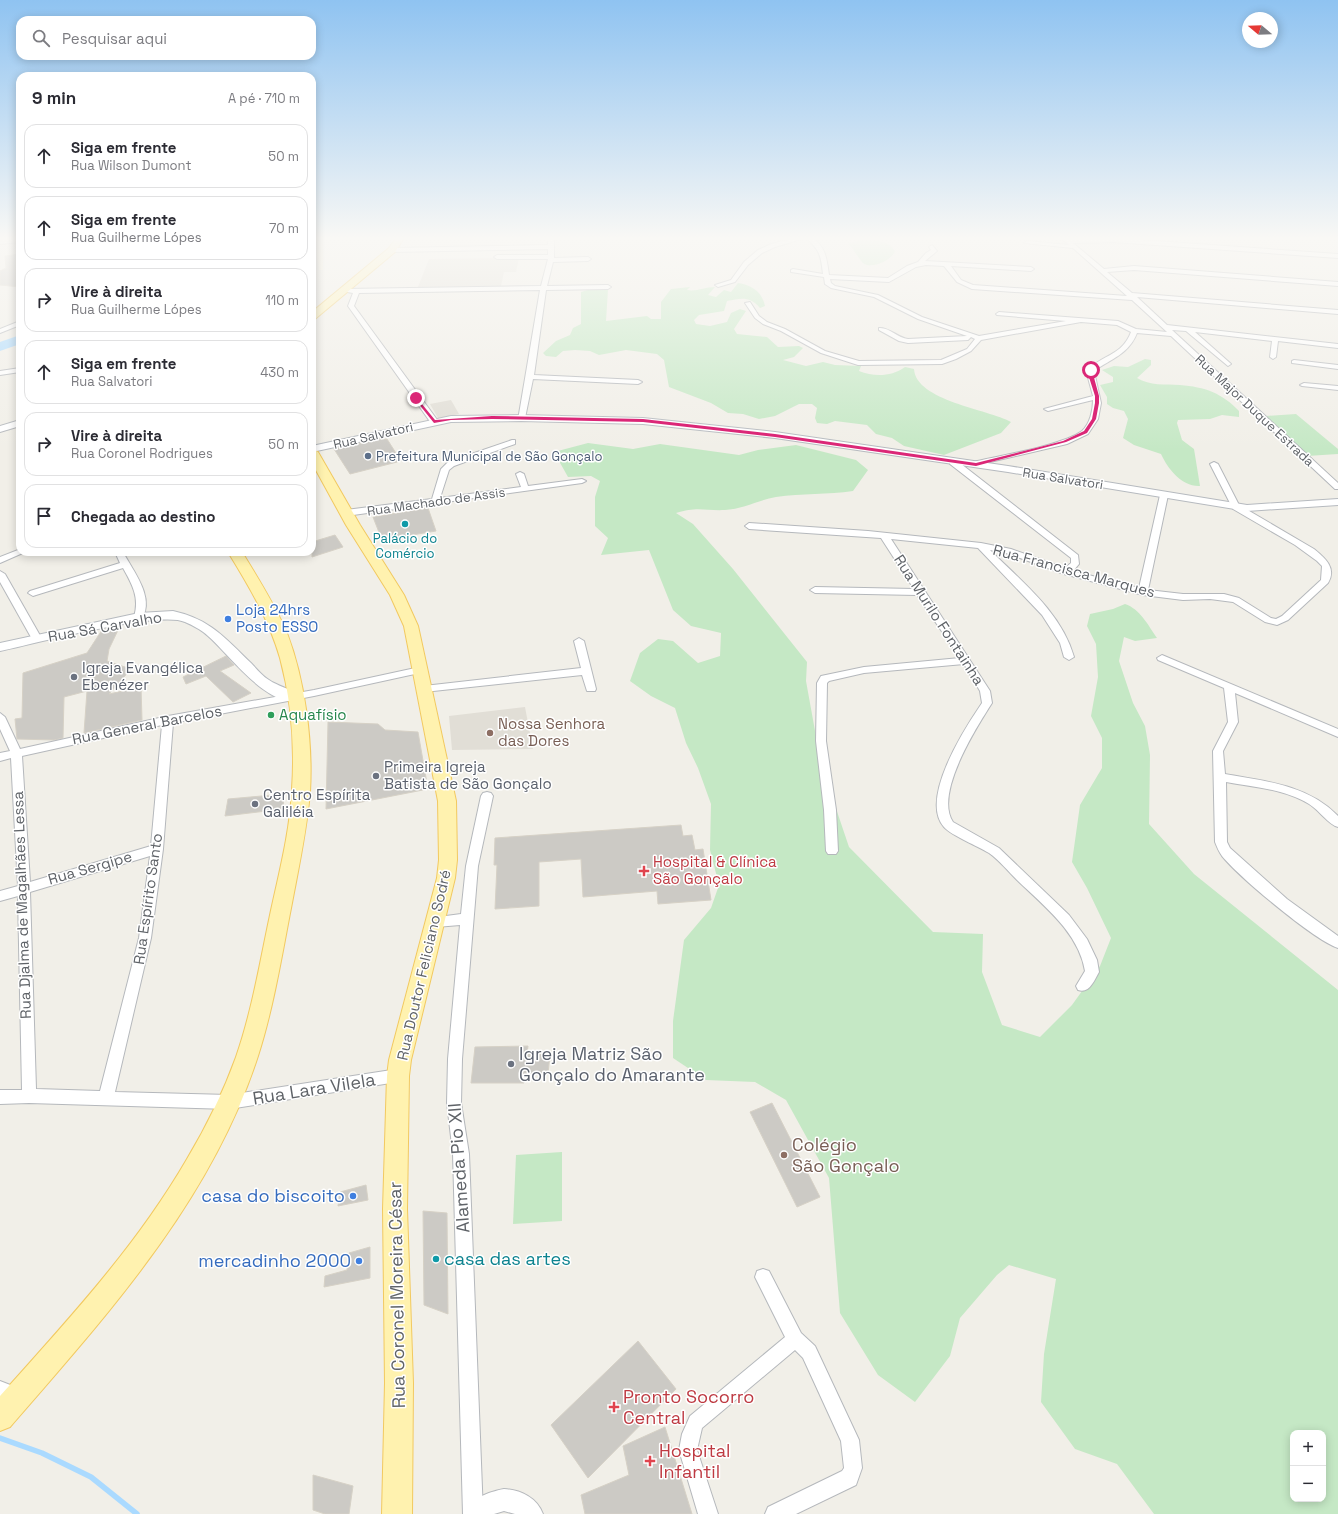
<!DOCTYPE html>
<html lang="pt">
<meta charset="utf-8">
<style>
:root{--surface:#fff;--page:#f7f7f7;--text:#2b2b33;--muted:#7c7c81;--line:#e1e1e2}
body{margin:0;font-family:"Space Grotesk",sans-serif;background:var(--page);color:var(--text)}
.controls{position:absolute;right:12px;bottom:12px;display:grid;overflow:hidden;border-radius:8px;box-shadow:0 2px 10px #0003}
.controls button{width:36px;height:36px;display:grid;place-items:center;padding:0;border:0;border-bottom:1px solid var(--line);background:var(--surface);color:var(--text);font:20px sans-serif}
.compass{position:absolute;left:1242px;top:12px;width:36px;height:36px;border-radius:50%;background:var(--surface);box-shadow:0 2px 10px #0003;rotate:289deg}
.stop{position:absolute;width:12px;height:12px;margin:-9px;border:3px solid #db2777;border-radius:50%;background:#fff}
.stop.end{background:#db2777;border-color:#fff;box-shadow:0 1px 4px #0008}
.list{margin:0;padding:0;list-style:none}
h2{display:flex;justify-content:space-between;align-items:center;height:52px;margin:0;padding:0 16px;font-size:17px}
h2 small{font-size:13px;font-weight:400;color:var(--muted)}
.list li{display:grid;grid-template-columns:26px 1fr auto;gap:12px;align-items:center;box-sizing:border-box;height:64px;margin:0 8px 8px;padding:0 8px;border:1px solid var(--line);border-radius:12px}
.list b{display:block;font-size:15px;white-space:nowrap}
.list p{margin:0;font-size:13px;white-space:nowrap;color:var(--muted)}
.list em{font-size:13px;font-style:normal;color:var(--muted)}
.icon{flex:none;width:22px;height:22px;fill:none;stroke:currentColor;stroke-width:2;stroke-linecap:round;stroke-linejoin:round}
.map{position:relative;flex:none;width:1338px;height:1514px;overflow:hidden}
.search{position:absolute;background:var(--surface);box-shadow:0 2px 10px #0003;left:16px;top:16px;width:300px;height:44px;display:flex;align-items:center;gap:10px;box-sizing:border-box;padding:0 14px;border-radius:12px;color:var(--muted);font-size:15px}
.panel{position:absolute;background:var(--surface);box-shadow:0 2px 10px #0003;left:16px;top:72px;width:300px;height:484px;border-radius:12px}
.map>svg:first-child{display:block}
.commercial{fill:#fef7e0}
.education{fill:#e1ded6}
.green{fill:#c5e8c5;fill-rule:evenodd}
.lines{fill:none;stroke-linecap:round;stroke-linejoin:round}
.stream{stroke:#aadaff;stroke-width:5.5}
.river{fill:#aadaff;fill-rule:evenodd}
.building{fill:#cccac5;stroke:#d6d1c6}
.minor-casing{stroke:#b5b8bc;stroke-width:2}
.tertiary-casing{stroke:#b5b8bc;stroke-width:2}
.secondary-casing{stroke:#b6babf;stroke-width:2}
.primary-casing{stroke:#f2c960;stroke-width:2}
.minor{fill:#fff;fill-rule:evenodd}
.tertiary{fill:#fff;fill-rule:evenodd}
.secondary{fill:#fff;fill-rule:evenodd}
.primary{fill:#fff2af;fill-rule:evenodd}
.route{fill:#db2777}
.service-dot{fill:#5c6f8a;stroke:#fff;stroke-width:1.5}
.culture-dot{fill:#0f9aa8;stroke:#fff;stroke-width:1.5}
.shop-dot{fill:#3f7fe0;stroke:#fff;stroke-width:1.5}
.worship-dot{fill:#6b7280;stroke:#fff;stroke-width:1.5}
.leisure-dot{fill:#2e9e5b;stroke:#fff;stroke-width:1.5}
.education-dot{fill:#8d6e63;stroke:#fff;stroke-width:1.5}
.health-dot{fill:#e0444e;stroke:#fff;stroke-width:1.5}
.labels{text-anchor:middle;stroke-width:3;stroke-linejoin:round;paint-order:stroke}
.far-street-label{font-size:13px;fill:#5f6368;stroke:#fff}
.far-service-label{font-size:13px;fill:#4e5e75;stroke:#fff;text-anchor:start}
.far-culture-label{font-size:13px;fill:#0d838f;stroke:#fff}
.street-label{font-size:15px;fill:#5f6368;stroke:#fff}
.shop-label{font-size:15px;fill:#366cbe;stroke:#fff;text-anchor:start}
.worship-label{font-size:15px;fill:#5b616d;stroke:#fff;text-anchor:start}
.leisure-label{font-size:15px;fill:#27864d;stroke:#fff;text-anchor:start}
.education-label{font-size:15px;fill:#785e54;stroke:#fff;text-anchor:start}
.health-label{font-size:15px;fill:#be3a42;stroke:#fff;text-anchor:start}
.near-worship-label{font-size:18px;fill:#5b616d;stroke:#fff;text-anchor:start}
.near-street-label{font-size:18px;fill:#5f6368;stroke:#fff}
.near-education-label{font-size:18px;fill:#785e54;stroke:#fff;text-anchor:start}
.near-shop-label{font-size:18px;fill:#366cbe;stroke:#fff;text-anchor:end}
.near-culture-label{font-size:18px;fill:#0d838f;stroke:#fff;text-anchor:start}
.near-health-label{font-size:18px;fill:#be3a42;stroke:#fff;text-anchor:start}
</style>
<div class="map">
<svg width="1338" height="1514" viewBox="0 0 1338 1514">
<rect width="100%" height="100%" fill="#f1efe8"/>
<!-- commercial -->
<polygon class="commercial" points="323,240 323,270 319,270 317,255 318,241"/>
<!-- education -->
<g class="education">
<polygon points="519,258 516,272 504,272 501,286 418,287 429,259"/>
<polygon points="451,400 459,414 438,418 430,404"/>
<polygon points="525,707 533,749 452,750 449,716"/>
</g>
<!-- green -->
<g class="green">
<path d="M858,240C872,241 887,238 895,251C892,260 871,270 863,263C858,258 854,249 848,244Z"/>
<path d="M738,283C751,285 762,291 765,306L760,308C750,296 741,298 727,301L724,311L699,315L694,320L696,324L710,326L727,322L731,313L740,309L746,311L734,329L737,334L767,337L778,347L799,346L803,348L794,357L783,360L806,366L823,362L835,365L861,366L859,371C874,377 891,377 905,367L914,369C916,401 988,409 1011,422L1001,433L944,455L904,446L892,438L876,434L867,425L835,421L827,424L817,423L815,418L817,408L812,404H799L775,416L759,419L743,414L728,413L711,403L669,387L664,360L657,354L626,350L599,355L590,351L575,350L563,351L556,357L546,356L543,353L556,341L570,335L573,328L581,324V292L591,289L608,290L606,321L647,316L651,319H661V302L671,289L690,287L687,290C696,292 705,287 715,287L708,295L716,297L724,290L731,292Z"/>
<path d="M1145,359L1151,360V365L1137,378C1150,386 1165,384 1180,385C1205,387 1222,393 1239,411V417L1222,415L1210,419L1178,420L1177,423L1182,440L1194,449L1200,486C1182,487 1168,469 1161,454L1134,445L1123,438L1128,419L1124,411L1113,408L1107,404V397L1100,385L1113,382V377L1102,370L1114,366L1128,367Z"/>
<polygon points="1296,414 1338,449 1338,454 1307,456 1266,416"/>
<path d="M588,443L633,449L660,444L739,455L758,450L796,445L856,460L868,470L853,491C828,495 802,493 776,497C759,500 743,509 725,510C705,511 698,506 676,513L693,524L733,569L807,662L806,681L821,764L849,847L933,932L983,934L982,972L1002,1025L1040,1037L1072,1005L1100,966L1111,938L1087,888L1072,862L1080,805L1102,768V738L1091,716L1098,677L1096,644L1087,626L1090,614L1113,609L1125,604C1140,609 1148,625 1157,638L1135,641L1124,637L1119,661L1133,703L1145,726L1150,755L1149,824L1194,874L1338,990V1514H1154L1117,1464L1075,1449L1041,1402L1044,1354L1056,1279L1009,1265L997,1275L960,1318L950,1356L915,1402L878,1375L840,1313L829,1178L786,1100L755,1082L706,1080L673,1058V1021L684,940L711,908L719,885L710,850L711,804L698,768L686,743L675,708L651,696L630,681L640,653L658,639L673,641L698,663L720,656L721,633L691,626L673,610L649,550L601,555L608,538L595,526V497L600,481L591,476L568,477L554,452ZM1293,1433H1323V1499H1293Z"/>
<polygon points="562,1152 562,1221 513,1224 516,1155"/>
</g>
<g class="lines">
<!-- stream -->
<polyline class="stream" points="0,1438 42,1453 91,1477 137,1514"/>
<!-- river -->
<polygon class="river" points="20,335 20,344 0,351 0,342"/>
</g>
<!-- building -->
<g class="building">
<polygon points="20,254 20,287 0,285 0,271 6,268 5,256"/>
<polygon points="380,439 387,439 401,461 350,474 334,449"/>
<polygon points="428,508 436,531 382,540 373,517"/>
<polygon points="335,535 343,547 312,557 312,542"/>
<polygon points="120,626 109,649 107,661 131,669 109,694 141,687 142,720 84,733 87,691 64,697 63,738 54,740 17,739 15,719 22,718 23,673 87,653 102,630"/>
<polygon points="226,656 234,665 220,671 251,693 233,702 206,676 186,684 183,677"/>
<polygon points="328,722 378,724 385,730 418,732 428,789 326,809"/>
<polygon points="284,794 283,809 225,816 228,799"/>
<polygon points="681,825 683,836 692,835 695,850 703,849 711,900 658,904 657,891 583,897 581,859 539,862 539,906 495,909 497,865 494,865 495,838"/>
<polygon points="528,1046 527,1054 550,1054 548,1074 524,1074 524,1083 471,1083 475,1047"/>
<polygon points="772,1103 820,1197 797,1207 750,1112"/>
<polygon points="366,1185 368,1200 338,1206 340,1192"/>
<polygon points="423,1211 447,1213 448,1314 424,1305"/>
<polygon points="370,1247 370,1278 324,1287 325,1276 347,1270 349,1253"/>
<polygon points="638,1341 676,1389 588,1478 551,1425"/>
<polygon points="665,1427 692,1514 585,1514 581,1495 629,1475 623,1446"/>
<polygon points="313,1475 353,1486 349,1514 325,1514 313,1510"/>
</g>
<g class="lines">
<defs>
<g id="minor">
<polygon points="20,238 20,242 0,244 0,240"/>
<polygon points="548,238 554,238 554,258 588,257 591,259 588,261 553,262 547,286 608,285 611,287 608,289 546,290 534,375 638,380 642,382 638,384 533,379 525,418 518,420 540,290 359,293 354,306 438,421 431,423 348,306 353,293 341,291 344,289 541,286 548,259 497,259 494,257 497,255 548,255 548,249 392,252 389,250 392,248 548,245"/>
<polygon points="795,238 805,238 775,247 762,253 748,265 735,282 718,287 715,285 731,280 744,262 758,250 771,244"/>
<path d="M806,238H812C826,246 827,261 829,275L888,278L907,266L918,262L926,253L931,250L929,247L932,245L937,251L925,261L1031,267L1034,269L1031,271L951,266L961,280L973,285L1127,296L1073,248L1024,243L1027,241L1069,245L1061,238L1069,239L1113,238L1338,254V258L1113,242L1073,243L1104,269L1134,266L1338,282V286L1134,270L1107,272L1132,293L1338,310V314L1137,297L1167,325L1338,344V348L1278,341L1276,357L1273,359L1270,357L1272,341L1195,332L1230,363L1231,364L1228,366L1186,331L1172,330L1338,483V489H1335L1171,336L1137,333C1129,354 1111,359 1094,371L1101,403L1098,419L1088,434L1067,444L973,466V462C999,456 1063,445 1082,431C1090,424 1093,410 1093,400L1048,411L1044,409L1093,396L1087,374L1088,370C1103,354 1122,356 1131,332L1117,325L1081,322L981,340L971,351L956,359L942,364L858,365L821,353L781,331L763,324L755,318L745,303L750,302L759,316L767,322L785,329L825,351L859,361L941,360L967,349L975,339L971,337L968,340L908,343L899,341L879,330V328C889,327 898,338 908,339L967,336L918,319L874,297L831,288L825,284L824,277L791,272V270L793,269L823,274C821,256 820,250 806,238ZM926,265L944,266L957,282L972,289L1132,300L1167,332L1136,329L1118,321L999,312L996,314L997,315L1066,321L979,336L922,317L878,295L835,286L831,283L830,279L889,282L916,267Z"/>
<polygon points="20,321 20,325 0,333 0,329"/>
<polygon points="1294,360 1338,365 1338,369 1292,363 1292,361"/>
<polygon points="20,368 20,372 0,375 0,371"/>
<polygon points="1304,383 1338,386 1338,390 1302,386 1300,385"/>
<polygon points="512,440 515,440 515,444 454,466 449,470 440,498 521,487 516,474 520,472 524,474 528,486 582,479 586,481 582,483 346,516 342,513 346,510 432,499 441,469 448,462"/>
<path d="M950,460H956L1078,555L1079,564L1073,571L1139,588L1160,495L1164,493L1168,495L1148,590L1183,594H1224L1239,598L1271,618L1276,619L1282,616L1321,580L1322,566L1317,561L1295,545L1233,509L1210,464L1214,462L1218,464L1239,505L1314,549C1325,558 1337,568 1328,583L1288,620L1277,625L1265,622L1233,602L1210,599L1183,600L1143,595L1064,574L1006,553L990,550C1022,582 1061,612 1074,657L1069,660L1064,657L1060,643L1042,615L978,548L891,539L990,691L992,703C976,728 934,794 953,822L999,848L1069,915L1087,939L1097,960L1099,972C1094,981 1089,994 1078,990L1076,986L1085,971C1079,933 1044,906 1017,880C1009,872 999,860 989,853C978,846 952,836 944,827C919,799 965,728 982,703L980,691L964,664L864,673L829,681L827,683L826,741L836,810L838,851L836,854H828L826,851L824,810L816,741L817,683L821,676L864,667L960,658L917,595L815,593L810,590L815,587L914,589L881,538L749,529L745,526L749,523L868,531L981,543L1011,549L1065,568L1071,563V558L950,464Z"/>
<polygon points="18,550 25,552 0,563 0,557"/>
<path d="M115,552H123C133,571 155,597 142,619L139,620L134,617C140,598 132,584 123,568L36,595L33,596L28,593L30,591L120,563Z"/>
<polygon points="0,571 5,574 42,639 40,641 34,641 32,639 0,582"/>
<polygon points="579,638 584,641 596,689 595,691 587,691 582,675 424,692 419,689 424,686 581,668 574,641"/>
<path d="M1162,655L1338,729V737L1235,693L1238,722L1223,751L1225,774C1265,781 1308,785 1338,816V827C1329,825 1319,810 1309,804C1284,789 1254,787 1226,782L1227,842L1230,848L1287,899L1338,936V948C1314,940 1239,877 1222,856C1219,852 1217,847 1215,842L1213,751L1228,722L1224,688L1158,660L1157,658Z"/>
<path d="M420,667L424,668L425,670L424,672L314,696L173,723L163,849L151,938L115,1092L229,1095L398,1069L403,1071L405,1076L403,1081L229,1109L29,1103L0,1104V1090H22L18,896L0,901V891L18,886L11,758L0,761V753L10,751L0,729V713L5,717L20,749L168,716L314,690ZM162,725L151,846L30,882L22,756ZM150,856L139,938L100,1091L36,1089L30,892Z"/>
<polygon points="487,792 491,793 493,796 478,866 462,1059 461,1103 469,1154 483,1514 463,1514 453,1154 447,1103 448,1059 460,925 436,927 431,926 430,922 431,918 461,914 466,866 481,796 483,793"/>
<polygon points="763,1269 769,1271 801,1333 815,1346 859,1440 862,1468 856,1485 796,1514 765,1514 768,1507 842,1471 844,1468 841,1441 803,1358 795,1350 702,1428 697,1450 718,1514 698,1514 679,1450 682,1434 690,1416 785,1337 755,1277 757,1271"/>
<polygon points="0,1381 23,1390 26,1396 23,1402 17,1405 0,1399"/>
</g>
<g id="tertiary">
<polygon points="20,420 20,426 0,432 0,426"/>
<path d="M504,1489C521,1490 537,1498 543,1514H515L504,1511L494,1514H464C470,1499 488,1492 504,1489Z"/>
</g>
<g id="secondary">
<polygon points="521,415 643,418 775,432 1008,466 1247,505 1338,499 1338,505 1247,511 1008,472 775,438 643,424 521,421 451,422 312,452 312,446 451,416"/>
<path d="M173,611C210,619 225,638 251,663C257,669 262,676 269,680C277,686 297,691 301,697L299,700C268,709 229,654 208,636C202,630 192,625 185,622C159,610 34,644 0,651V643L139,613Z"/>
</g>
<g id="primary">
<polygon points="396,238 404,238 395,252 315,319 312,320 312,312 389,248"/>
<polygon points="312,448 318,452 360,525 404,595 418,626 456,801 457,860 455,878 411,1060 409,1076 407,1209 413,1383 412,1514 382,1514 385,1383 383,1209 387,1076 389,1060 437,878 439,860 438,801 404,626 390,595 346,525 312,463"/>
<path d="M228,552H242C258,578 275,605 287,633C305,680 313,742 310,792C307,829 299,866 292,903C282,954 274,1006 258,1056C211,1201 108,1314 10,1427L0,1431V1396C67,1321 136,1247 187,1159C206,1127 223,1093 236,1057C252,1011 260,962 270,915C279,873 290,832 292,789C295,746 291,699 280,658C269,620 249,586 228,552Z"/>
</g>
</defs>
<!-- minor casing -->
<use href="#minor" class="minor-casing"/>
<!-- tertiary casing -->
<use href="#tertiary" class="tertiary-casing"/>
<!-- secondary casing -->
<use href="#secondary" class="secondary-casing"/>
<!-- primary casing -->
<use href="#primary" class="primary-casing"/>
<!-- minor -->
<use href="#minor" class="minor"/>
<!-- tertiary -->
<use href="#tertiary" class="tertiary"/>
<!-- secondary -->
<use href="#secondary" class="secondary"/>
<!-- primary -->
<use href="#primary" class="primary"/>
</g>
<!-- sky -->
<linearGradient id="sky" x2="0" y2="1"><stop stop-color="#8fc3f1"/><stop offset="0.53" stop-color="#f9f8f5"/><stop offset="1" stop-color="#f9f8f5" stop-opacity="0"/></linearGradient>
<rect width="1338" height="450" fill="url(#sky)"/>
<!-- route -->
<polygon class="route" points="1090,369 1093,370 1093,374 1099,396 1099,403 1096,419 1087,433 1066,442 976,466 775,437 643,422 492,419 451,420 434,423 414,398 417,398 435,420 492,416 643,419 775,434 976,463 1063,441 1084,431 1092,419 1095,403 1095,396 1088,374"/>
<!-- markers -->
<circle class="service-dot" cx="368" cy="456" r="4"/>
<g class="culture-dot">
<circle cx="405" cy="524" r="4"/>
<circle cx="436" cy="1259" r="4"/>
</g>
<g class="shop-dot">
<circle cx="228" cy="619" r="4"/>
<circle cx="353" cy="1196" r="4"/>
<circle cx="359" cy="1261" r="4"/>
</g>
<g class="worship-dot">
<circle cx="74" cy="677" r="4"/>
<circle cx="376" cy="776" r="4"/>
<circle cx="255" cy="804" r="4"/>
<circle cx="511" cy="1064" r="4"/>
</g>
<circle class="leisure-dot" cx="271" cy="715" r="4"/>
<g class="education-dot">
<circle cx="490" cy="733" r="4"/>
<circle cx="784" cy="1155" r="4"/>
</g>
<g class="health-dot">
<path d="M642 865h4v4h4v4h-4v4h-4v-4h-4v-4h4z"/>
<path d="M612 1401h4v4h4v4h-4v4h-4v-4h-4v-4h4z"/>
<path d="M648 1455h4v4h4v4h-4v4h-4v-4h-4v-4h4z"/>
</g>
<g class="labels">
<!-- far-street labels -->
<g class="far-street-label">
<text transform="translate(1255 410) rotate(43)" y="5">Rua Major Duque Estrada</text>
<text transform="translate(373 435) rotate(-13)" y="5">Rua Salvatori</text>
<text transform="translate(1063 478) rotate(9)" y="5">Rua Salvatori</text>
<text transform="translate(436 501) rotate(-8)" y="5">Rua Machado de Assis</text>
</g>
<!-- far-service labels -->
<g class="far-service-label">
<text x="376" y="461">Prefeitura Municipal de São Gonçalo</text>
</g>
<!-- far-culture labels -->
<g class="far-culture-label">
<text x="405" y="543">Palácio do<tspan x="405" dy="15">Comércio</tspan></text>
</g>
<!-- street labels -->
<g class="street-label">
<text transform="translate(1074 571) rotate(15)" y="5">Rua Francisca Marques</text>
<text transform="translate(939 620) rotate(57)" y="5">Rua Murilo Fontainha</text>
<text transform="translate(105 627) rotate(-10)" y="5">Rua Sá Carvalho</text>
<text transform="translate(147 725) rotate(-11)" y="5">Rua General Barcelos</text>
<text transform="translate(90 868) rotate(-16)" y="5">Rua Sergipe</text>
<text transform="translate(148 899) rotate(-82)" y="5">Rua Espírito Santo</text>
<text transform="translate(22 905) rotate(-92)" y="5">Rua Djalma de Magalhães Lessa</text>
<text transform="translate(424 965) rotate(-77)" y="5">Rua Doutor Feliciano Sodré</text>
</g>
<!-- shop labels -->
<g class="shop-label">
<text x="236" y="615">Loja 24hrs<tspan x="236" dy="17">Posto ESSO</tspan></text>
</g>
<!-- worship labels -->
<g class="worship-label">
<text x="82" y="673">Igreja Evangélica<tspan x="82" dy="17">Ebenézer</tspan></text>
<text x="384" y="772">Primeira Igreja<tspan x="384" dy="17">Batista de São Gonçalo</tspan></text>
<text x="263" y="800">Centro Espírita<tspan x="263" dy="17">Galiléia</tspan></text>
</g>
<!-- leisure labels -->
<g class="leisure-label">
<text x="279" y="720">Aquafísio</text>
</g>
<!-- education labels -->
<g class="education-label">
<text x="498" y="729">Nossa Senhora<tspan x="498" dy="17">das Dores</tspan></text>
</g>
<!-- health labels -->
<g class="health-label">
<text x="653" y="867">Hospital &amp; Clínica<tspan x="653" dy="17">São Gonçalo</tspan></text>
</g>
<!-- near-worship labels -->
<g class="near-worship-label">
<text x="519" y="1060">Igreja Matriz São<tspan x="519" dy="21">Gonçalo do Amarante</tspan></text>
</g>
<!-- near-street labels -->
<g class="near-street-label">
<text transform="translate(314 1089) rotate(-9)" y="6">Rua Lara Vilela</text>
<text transform="translate(459 1168) rotate(-94)" y="6">Alameda Pio XII</text>
<text transform="translate(397 1295) rotate(-91)" y="6">Rua Coronel Moreira César</text>
</g>
<!-- near-education labels -->
<g class="near-education-label">
<text x="792" y="1151">Colégio<tspan x="792" dy="21">São Gonçalo</tspan></text>
</g>
<!-- near-shop labels -->
<g class="near-shop-label">
<text x="345" y="1202">casa do biscoito</text>
<text x="351" y="1267">mercadinho 2000</text>
</g>
<!-- near-culture labels -->
<g class="near-culture-label">
<text x="444" y="1265">casa das artes</text>
</g>
<!-- near-health labels -->
<g class="near-health-label">
<text x="623" y="1403">Pronto Socorro<tspan x="623" dy="21">Central</tspan></text>
<text x="659" y="1457">Hospital<tspan x="659" dy="21">Infantil</tspan></text>
</g>
</g>
</svg>
<div class="controls">
<button>+</button>
<button>−</button>
</div>
<svg class="compass" viewBox="-18 -18 36 36"><path d="M0-13l5 13h-10z" fill="#e53935"/><path d="M0 13l5-13h-10z" fill="#7c7c81"/></svg>
<div class="stop" style="left:1091px;top:370px"></div>
<div class="stop end" style="left:416px;top:398px"></div>
<div class="search"><svg class="icon" aria-label="search" viewBox="0 0 24 24"><circle cx="10" cy="10" r="6"/><path d="M15 15l6 6"/></svg>Pesquisar aqui</div>
<section class="panel">
<h2>9 min<small>A pé · 710 m</small></h2>
<ul class="list">
<li><svg class="icon" aria-label="ahead" viewBox="0 0 24 24"><path d="M12 20V5M6 11l6-6 6 6"/></svg><div><b>Siga em frente</b><p>Rua Wilson Dumont</p></div><em>50 m</em></li>
<li><svg class="icon" aria-label="ahead" viewBox="0 0 24 24"><path d="M12 20V5M6 11l6-6 6 6"/></svg><div><b>Siga em frente</b><p>Rua Guilherme Lópes</p></div><em>70 m</em></li>
<li><svg class="icon" aria-label="right" viewBox="0 0 24 24"><path d="M7 20v-9h11M14 6l5 5-5 5"/></svg><div><b>Vire à direita</b><p>Rua Guilherme Lópes</p></div><em>110 m</em></li>
<li><svg class="icon" aria-label="ahead" viewBox="0 0 24 24"><path d="M12 20V5M6 11l6-6 6 6"/></svg><div><b>Siga em frente</b><p>Rua Salvatori</p></div><em>430 m</em></li>
<li><svg class="icon" aria-label="right" viewBox="0 0 24 24"><path d="M7 20v-9h11M14 6l5 5-5 5"/></svg><div><b>Vire à direita</b><p>Rua Coronel Rodrigues</p></div><em>50 m</em></li>
<li><svg class="icon" aria-label="arrive" viewBox="0 0 24 24"><path d="M6 21V4h12l-3 4 3 4H6"/></svg><div><b>Chegada ao destino</b></div></li>
</ul>
</section>
</div>
